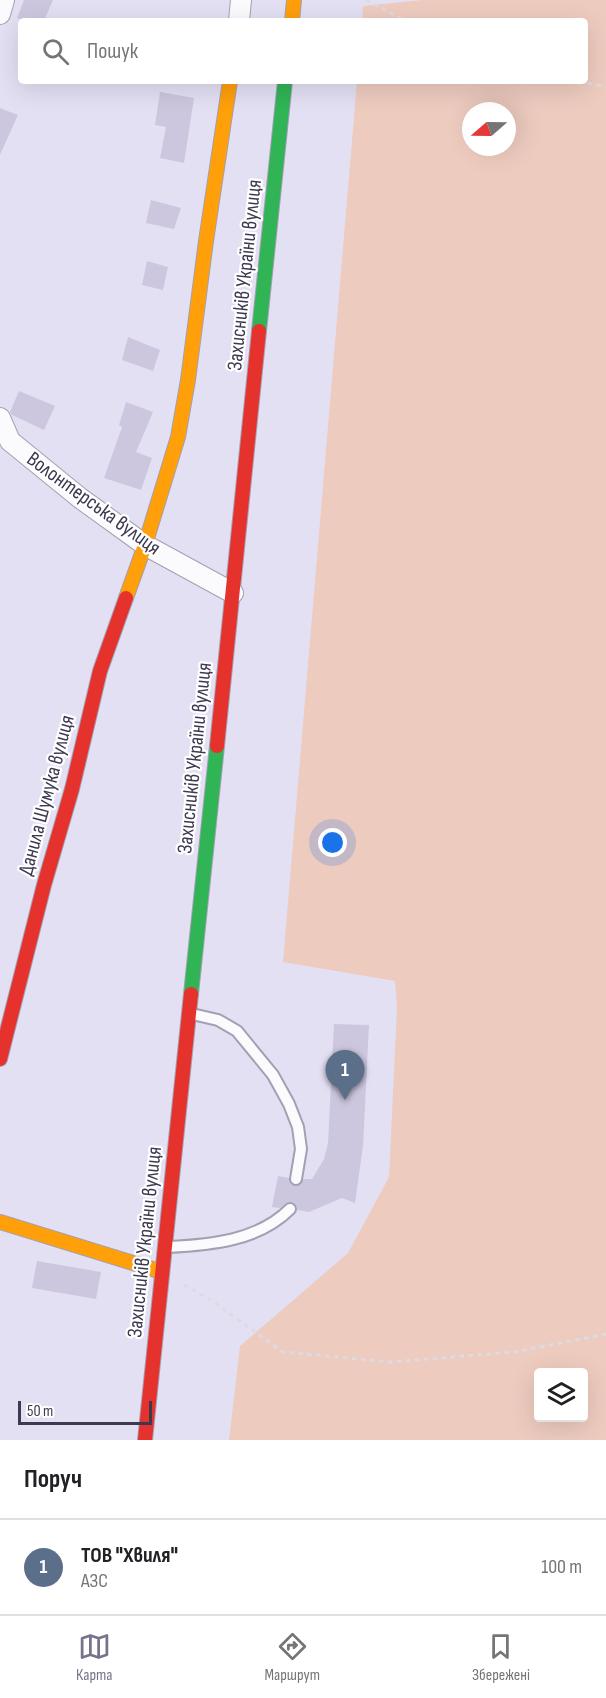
<!DOCTYPE html>
<html lang="uk">
<meta charset="utf-8">
<style>
:root{--surface:#fff;--page:#f2f2f2;--text:#202124;--muted:#757577;--line:#e0e0e0;--accent:#77738a}
body{margin:0;font-family:"Sofia Sans Condensed",sans-serif;background:var(--page);color:var(--text)}
.controls{position:absolute;right:18px;bottom:18px;display:grid;overflow:hidden;border-radius:6px;box-shadow:0 6px 24px #0002}
.controls button{width:54px;height:54px;display:grid;place-items:center;padding:0;border:0;border-bottom:2px solid var(--line);background:var(--surface);color:var(--text);font:30px sans-serif}
.compass{position:absolute;left:462px;top:102px;width:54px;height:54px;border-radius:50%;background:var(--surface);box-shadow:0 6px 24px #0002;rotate:250deg}
.scale{position:absolute;left:18px;bottom:15px;width:134px;box-sizing:border-box;padding-left:6px;border:3px solid #3d3951;border-top:0;font-size:16px;line-height:21px;white-space:nowrap;color:#3d3951;-webkit-text-stroke:4px #fff;paint-order:stroke}
.you{position:absolute;left:333px;top:843px;width:21px;height:21px;margin:-15px;border:4px solid #fff;border-radius:50%;background:#1a73e8;box-shadow:0 0 0 9px #1a73e833}
.badge{display:grid;place-items:center;width:39px;height:39px;border-radius:50%;background:var(--accent);color:#fff;font-size:20px;font-weight:700}
.pin{position:absolute;translate:-50% -50px;filter:drop-shadow(0 2px 3px #0008)}
.pin::after{content:'';position:absolute;top:32px;width:21px;height:18px;background:inherit;clip-path:polygon(0 0,100% 0,50% 100%)}
.list{margin:0;padding:0;list-style:none}
h2{display:flex;justify-content:space-between;align-items:center;height:78px;margin:0;padding:0 24px;font-size:26px}
h2 small{font-size:20px;font-weight:400;color:var(--muted)}
.list li{display:grid;grid-template-columns:39px 1fr auto;gap:18px;align-items:center;box-sizing:border-box;height:96px;padding:0 24px;border-top:2px solid var(--line)}
.list b{display:block;font-size:22px;white-space:nowrap}
.list p{margin:0;font-size:20px;white-space:nowrap;color:var(--muted)}
.list em{font-size:20px;font-style:normal;color:var(--muted)}
.icon{flex:none;width:33px;height:33px;fill:none;stroke:currentColor;stroke-width:2;stroke-linecap:round;stroke-linejoin:round}
.map{position:relative;flex:none;width:606px;height:1440px;overflow:hidden}
.search{position:absolute;background:var(--surface);box-shadow:0 6px 24px #0002;left:18px;right:18px;top:18px;height:66px;display:flex;align-items:center;gap:15px;box-sizing:border-box;padding:0 21px;border-radius:6px;color:var(--muted);font-size:22px}
.sheet{height:174px;background:var(--surface)}
nav{display:flex;justify-content:space-around;align-items:center;box-sizing:border-box;height:84px;border-top:2px solid var(--line);background:var(--surface);font-size:16px;color:var(--muted)}
nav a{display:grid;justify-items:center;gap:3px}
nav .on{color:var(--accent)}
.map>svg:first-child{display:block}
.green{fill:#eecbbf;fill-rule:evenodd}
.building{fill:#ccc7de}
.lines{fill:none;stroke-linecap:round;stroke-linejoin:round}
.lane-casing{stroke:#a4a0b3;stroke-width:14}
.street-casing{stroke:#a4a0b3;stroke-width:22}
.fast-casing{stroke:#a4a0b3;stroke-width:16}
.slow-casing{stroke:#a4a0b3;stroke-width:16}
.jam-casing{stroke:#a4a0b3;stroke-width:16}
.path{stroke:#dcdbe2;stroke-width:3;stroke-dasharray:4.5 4.5;stroke-linecap:butt}
.lane{stroke:#fbfafd;stroke-width:10}
.street{stroke:#fbfafd;stroke-width:20}
.fast{stroke:#30b455;stroke-width:14}
.slow{stroke:#ff9f0a;stroke-width:14}
.jam{stroke:#e5322d;stroke-width:14}
.labels{text-anchor:middle;stroke-width:4.5;stroke-linejoin:round;paint-order:stroke}
.street-label{font-size:21px;fill:#3d3951;stroke:#fff}
</style>
<div class="map">
<svg width="606" height="1440" viewBox="0 0 606 1440">
<rect width="100%" height="100%" fill="#e4e0f4"/>
<!-- green -->
<path class="green" d="M422,0H606V1440H229L240,1346L348,1253L389,1177L397,1007L395,981L283,962L357,81H585V21H362L363,6ZM471,111H507V147H471ZM538,1372H584V1418H538Z"/>
<!-- building -->
<g class="building">
<polygon points="24,0 53,0 44,21 27,21 17,18"/>
<polygon points="160,92 194,98 184,163 160,158 166,127 155,125"/>
<polygon points="0,108 18,115 0,155"/>
<polygon points="151,200 181,208 174,229 146,223"/>
<polygon points="147,261 168,267 163,290 142,285"/>
<polygon points="128,337 160,350 153,371 122,360"/>
<polygon points="19,391 55,406 44,430 12,415 10,412"/>
<polygon points="126,402 153,412 136,452 152,458 141,490 104,478 122,427 119,425"/>
<polygon points="334,1024 369,1025 363,1146 355,1203 342,1198 309,1212 297,1210 296,1205 292,1202 286,1203 280,1208 272,1207 278,1176 289,1178 291,1184 298,1186 304,1179 312,1179 324,1159 328,1143"/>
<polygon points="37,1261 101,1272 96,1299 32,1288"/>
</g>
<g class="lines">
<defs>
<g id="lane">
<polyline points="192,1014 218,1020 237,1031 273,1075 289,1104 298,1127 301,1149 296,1179"/>
<path d="M168,1247C210,1245 258,1241 290,1209"/>
</g>
<g id="street">
<polyline points="0,14 4,0"/>
<polyline points="239,21 241,0"/>
<polyline points="0,418 10,441 80,498 145,545 233,593"/>
</g>
<g id="fast">
<polyline points="259,331 285,81"/>
<polyline points="191,994 217,746"/>
</g>
<g id="slow">
<polyline points="292,21 294,0"/>
<polyline points="126,598 145,545 178,437 188,380 206,241 230,81"/>
<polyline points="0,1222 162,1272"/>
</g>
<g id="jam">
<polyline points="217,746 259,331"/>
<polyline points="0,1059 44,885 72,789 100,671 126,598"/>
<polyline points="145,1440 191,994"/>
</g>
</defs>
<!-- lane casing -->
<use href="#lane" class="lane-casing"/>
<!-- street casing -->
<use href="#street" class="street-casing"/>
<!-- fast casing -->
<use href="#fast" class="fast-casing"/>
<!-- slow casing -->
<use href="#slow" class="slow-casing"/>
<!-- jam casing -->
<use href="#jam" class="jam-casing"/>
<!-- path -->
<g class="path">
<polyline points="366,0 406,21"/>
<polyline points="579,81 606,87"/>
<polyline points="184,1285 211,1300 283,1352 391,1362 514,1352 606,1334"/>
</g>
<!-- lane -->
<use href="#lane" class="lane"/>
<!-- street -->
<use href="#street" class="street"/>
<!-- fast -->
<use href="#fast" class="fast"/>
<!-- slow -->
<use href="#slow" class="slow"/>
<!-- jam -->
<use href="#jam" class="jam"/>
</g>
<g class="labels">
<!-- street labels -->
<g class="street-label">
<text transform="translate(244 275) rotate(-84)" y="7">Захисників України вулиця</text>
<text transform="translate(94 503) rotate(36)" y="7">Волонтерська вулиця</text>
<text transform="translate(194 758) rotate(-84)" y="7">Захисників України вулиця</text>
<text transform="translate(46 795) rotate(-75)" y="7">Данила Шумука вулиця</text>
<text transform="translate(144 1242) rotate(-84)" y="7">Захисників України вулиця</text>
</g>
</g>
</svg>
<div class="controls">
<button><svg class="icon" aria-label="layers" viewBox="0 0 24 24"><path d="M12 4l9 5-9 5-9-5zM3 14l9 5 9-5"/></svg></button>
</div>
<svg class="compass" viewBox="-18 -18 36 36"><path d="M0-13l5 13h-10z" fill="#e53935"/><path d="M0 13l5-13h-10z" fill="#757577"/></svg>
<div class="scale">50 m</div>
<div class="you"></div>
<div class="pin badge" style="left:345px;top:1100px;background:#5c6f8a">1</div>
<div class="search"><svg class="icon" aria-label="search" viewBox="0 0 24 24"><circle cx="10" cy="10" r="6"/><path d="M15 15l6 6"/></svg>Пошук</div>
</div>
<section class="sheet">
<h2>Поруч<small></small></h2>
<ul class="list">
<li><span class="badge" style="background:#5c6f8a">1</span><div><b>ТОВ &quot;Хвиля&quot;</b><p>АЗС</p></div><em>100 m</em></li>
</ul>
</section>
<nav>
<a class="on"><svg class="icon" aria-label="map" viewBox="0 0 24 24"><path d="M3 6l6-2 6 2 6-2v14l-6 2-6-2-6 2zM9 4v14M15 6v14"/></svg>Карта</a>
<a><svg class="icon" aria-label="directions" viewBox="0 0 24 24"><path d="M12 3l9 9-9 9-9-9zM9 14v-3h6M13 9l2 2-2 2"/></svg>Маршрут</a>
<a><svg class="icon" aria-label="saved" viewBox="0 0 24 24"><path d="M7 4h10v16l-5-4-5 4z"/></svg>Збережені</a>
</nav>
